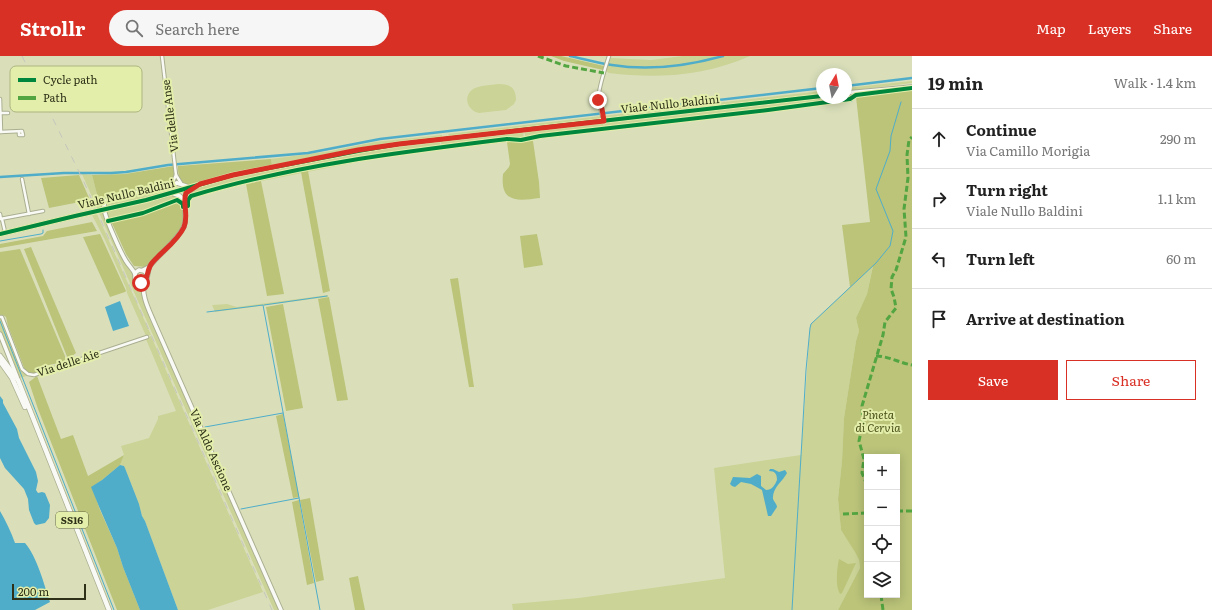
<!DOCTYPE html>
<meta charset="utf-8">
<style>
:root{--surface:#fff;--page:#f6f6f6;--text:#222;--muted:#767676;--line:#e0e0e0;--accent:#d93025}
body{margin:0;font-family:Literata,serif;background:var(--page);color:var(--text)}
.controls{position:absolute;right:12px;bottom:12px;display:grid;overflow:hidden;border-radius:0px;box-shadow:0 2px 10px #0003}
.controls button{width:36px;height:36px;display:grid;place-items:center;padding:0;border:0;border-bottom:1px solid var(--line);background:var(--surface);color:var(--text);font:20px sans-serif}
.compass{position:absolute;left:816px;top:12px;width:36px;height:36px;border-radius:50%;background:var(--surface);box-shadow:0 2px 10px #0003;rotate:10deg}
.scale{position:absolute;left:12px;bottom:10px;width:74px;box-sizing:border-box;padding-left:4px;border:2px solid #2e3117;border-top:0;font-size:11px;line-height:14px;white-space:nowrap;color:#2e3117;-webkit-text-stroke:3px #e4eeab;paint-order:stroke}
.stop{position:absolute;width:12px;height:12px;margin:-9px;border:3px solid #d93025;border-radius:50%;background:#fff}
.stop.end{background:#d93025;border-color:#fff;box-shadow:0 1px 4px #0008}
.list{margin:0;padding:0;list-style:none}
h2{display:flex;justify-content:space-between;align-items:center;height:52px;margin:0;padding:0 16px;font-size:17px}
h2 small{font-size:13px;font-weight:400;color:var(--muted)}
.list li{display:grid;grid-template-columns:26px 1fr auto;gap:12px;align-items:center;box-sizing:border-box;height:60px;padding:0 16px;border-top:1px solid var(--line)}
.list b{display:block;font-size:15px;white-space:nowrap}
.list p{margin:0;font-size:13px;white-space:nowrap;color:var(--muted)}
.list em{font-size:13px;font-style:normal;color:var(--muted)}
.actions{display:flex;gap:8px;padding:12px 16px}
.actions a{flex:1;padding:9px 0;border:1px solid var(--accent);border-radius:0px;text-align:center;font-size:14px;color:var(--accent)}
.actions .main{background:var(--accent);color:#fff}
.icon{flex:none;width:22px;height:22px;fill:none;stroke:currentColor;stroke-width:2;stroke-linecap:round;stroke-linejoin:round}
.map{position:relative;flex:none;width:912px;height:554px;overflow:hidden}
header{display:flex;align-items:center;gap:24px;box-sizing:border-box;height:56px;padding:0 20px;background:var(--accent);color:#fff}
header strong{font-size:19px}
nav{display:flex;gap:22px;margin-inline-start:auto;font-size:14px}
.search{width:280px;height:36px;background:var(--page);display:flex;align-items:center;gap:10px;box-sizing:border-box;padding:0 14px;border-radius:22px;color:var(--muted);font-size:15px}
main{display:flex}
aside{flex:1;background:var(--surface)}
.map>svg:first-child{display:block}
.green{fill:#cbd396}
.forest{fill:#bbc479;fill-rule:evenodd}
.water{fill:#4fadc9}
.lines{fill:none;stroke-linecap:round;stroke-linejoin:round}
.stream{stroke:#4fadc9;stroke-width:1}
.canal{stroke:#4fadc9;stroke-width:2.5}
.minor-casing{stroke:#abaf91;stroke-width:4.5}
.tertiary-casing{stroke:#abaf91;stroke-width:5.5}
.primary-casing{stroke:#abaf91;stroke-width:6}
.minor{stroke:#f9faf5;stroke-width:2.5}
.tertiary{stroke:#f9faf5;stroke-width:3.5}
.primary{stroke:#f9faf5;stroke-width:4.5}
.rail{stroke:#c5c6bc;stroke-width:1;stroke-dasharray:7 7;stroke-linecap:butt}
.tertiary-bridge-casing{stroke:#abaf91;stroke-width:5.5;stroke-linecap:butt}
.tertiary-bridge{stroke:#f9faf5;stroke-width:3.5}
.quiet{stroke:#52a540;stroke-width:3;stroke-dasharray:6 3;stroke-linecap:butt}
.cycleway-casing{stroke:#e4eeab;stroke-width:6}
.cycleway{stroke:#00873e;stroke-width:4}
.route{stroke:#d93025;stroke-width:5}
.labels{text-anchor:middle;stroke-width:4;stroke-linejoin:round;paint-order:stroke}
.shield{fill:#e4eeab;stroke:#656a43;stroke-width:1}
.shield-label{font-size:10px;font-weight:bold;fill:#2e3117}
.street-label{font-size:11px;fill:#2e3117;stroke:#e4eeab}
.park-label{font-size:11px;font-style:italic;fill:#4b5119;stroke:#e4eeab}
.key{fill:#e4eeab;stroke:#adb57f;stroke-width:1}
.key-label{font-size:11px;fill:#2e3117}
</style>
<header>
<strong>Strollr</strong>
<div class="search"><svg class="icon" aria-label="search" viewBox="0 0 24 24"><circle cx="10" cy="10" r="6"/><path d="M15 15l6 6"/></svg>Search here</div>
<nav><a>Map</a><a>Layers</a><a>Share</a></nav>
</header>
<main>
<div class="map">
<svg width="912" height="554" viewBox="0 0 912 554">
<rect width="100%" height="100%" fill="#dadfba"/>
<!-- green -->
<g class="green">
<path d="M683,0H750C705,20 657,23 609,17L606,15L611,2L651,4Z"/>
<polygon points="912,25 912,27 846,35 846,32"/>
<path d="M499,28C510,28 516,32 516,44L514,48L506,54L479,57C468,55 462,41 473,33C480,29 491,29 499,28Z"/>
<polygon points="898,33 856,38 849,43 605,72 604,66 822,41 822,42 846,42 846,38"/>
<polygon points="822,35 822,38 606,63 603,60"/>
<polygon points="602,60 601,64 539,71 520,72 506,75 452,81 448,78"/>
<polygon points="603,66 604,72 539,80 526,83 524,75"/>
<polygon points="523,75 524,83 507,83 441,91 441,85"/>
<polygon points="442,79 442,81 437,82 272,110 271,103 331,95 375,86"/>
<polygon points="506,84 507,86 383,101 246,128 245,126 383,99"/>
<path d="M440,85V91C356,101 271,115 189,140L187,144V150L185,141L189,135L205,129L245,118L355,97Z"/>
<polygon points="82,118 92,119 98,142 111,140 105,143 102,148 103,156 108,169 132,214 136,226 142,232 151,266 156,275 206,387 209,398 214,405 279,554 274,554"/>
<polygon points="175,129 177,131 177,134 167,136 168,141 177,139 183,145 184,150 183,147 177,143 138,158 109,164 106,156 106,148 110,143 158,134"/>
<polygon points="97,158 151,279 146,280 127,237 126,232 105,184 92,159"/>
<polygon points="873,209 867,238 856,262 859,275 856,285 844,362 842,405 838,443 841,474 855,495 859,504 860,512 838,554 513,554 512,548 579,542 725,522 714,412 801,399 810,272 811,268"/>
<polygon points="328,239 328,241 215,256 212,249 227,248 237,251"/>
<polygon points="0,262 2,263 21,311 27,320 19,322 0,274"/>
<polygon points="151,280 263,536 208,554 178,554 145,465 142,460 139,448 125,412 124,410 120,409 124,399 121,390 149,382 158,363 158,360 176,355 146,283"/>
</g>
<!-- forest -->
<g class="forest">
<polygon points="551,0 561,0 604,10 603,14 564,5"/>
<path d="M912,33V554H838L860,512L859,504L855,496L841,474L838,443L842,405L844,362L856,285L859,275L856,262L867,238L873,210L850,231L842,169L870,166L856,41L861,39ZM867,401H897V539H867Z"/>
<path d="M533,85L539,126L540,142C517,145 500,147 503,118L509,111L510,108L507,86Z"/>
<path d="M271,103L272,110L217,121L187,130C179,126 178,119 178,110Z"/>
<polygon points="174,110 175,121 171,127 163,130 98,142 92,119 125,118"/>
<polygon points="308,115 330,235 323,237 301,116"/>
<polygon points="79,119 90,144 49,152 41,122"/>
<polygon points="261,125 284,238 267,240 246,128"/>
<path d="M177,144C182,147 184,151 184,157C184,174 174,182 163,193C157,199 152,205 146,211L134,210L126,198L111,165L140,158Z"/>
<polygon points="92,166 97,175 0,192 0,188 43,180 47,175"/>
<polygon points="100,178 126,235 125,236 110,241 83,181"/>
<polygon points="537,178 543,209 524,212 520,180"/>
<polygon points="31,191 76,297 68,303 24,193"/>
<path d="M20,193L65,300V304L63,306L40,311L41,315C35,317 30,319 25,314L8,270L6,261L3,259H0V196Z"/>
<polygon points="458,222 474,331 469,331 450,223"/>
<polygon points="329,241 348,344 337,345 318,243"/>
<polygon points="283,248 303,352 286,355 266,251"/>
<polygon points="37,320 61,383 73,379 88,420 124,399 120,409 102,424 92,431 100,454 117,492 123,511 140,554 117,554 38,353 29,326"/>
<polygon points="283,358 299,441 293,442 276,360"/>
<polygon points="310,442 324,524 316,526 300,444"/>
<polygon points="299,444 314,527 307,529 292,446"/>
<path d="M839,503L848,508L856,507L842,537L840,538C835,530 837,512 839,503Z"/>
<polygon points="358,520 365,554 355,554 349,522"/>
</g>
<!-- water -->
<g class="water">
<polygon points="120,245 129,270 113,275 105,251"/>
<polygon points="0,340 3,344 3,347 17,373 19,382 36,416 38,425 36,434 38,437 42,436 45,437 50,449 49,462 45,467 36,469 34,467 29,454 28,443 24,433 5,412 0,402"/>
<polygon points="120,409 124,410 125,412 139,448 142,460 145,465 178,554 140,554 123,511 117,492 100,453 91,431 102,424"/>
<path d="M773,413L779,416L785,414L787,417C783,425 772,432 773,443C774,446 777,448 777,451L771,460H768L762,434L751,428L741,426L735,431L732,430L730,428L733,421L750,422L757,418L761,420V430L766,434C772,434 775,429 777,424C777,418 775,415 769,415L770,413Z"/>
<path d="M0,455C6,465 11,476 15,487H25C37,501 44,528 50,546L35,554H0Z"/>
</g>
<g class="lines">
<!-- stream -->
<g class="stream">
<path d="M191,142C293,112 400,97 505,85H525L541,82L852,45"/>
<polyline points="0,185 41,178 43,177 43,174"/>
<polyline points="264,249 327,240"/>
<polyline points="207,256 263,249 320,554"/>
<polyline points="0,265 114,554"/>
<polyline points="205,371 283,357"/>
<polyline points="241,453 299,442"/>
<polyline points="792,554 806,314 810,272 811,268 876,207 890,190 893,175 876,133 890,95 891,80 901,46"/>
</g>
<!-- canal -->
<g class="canal">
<path d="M570,0C584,3 598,7 612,9C649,15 687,10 723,0"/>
<polyline points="846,30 912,22"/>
<polyline points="0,121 64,117 111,117 126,116 168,109 308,97 380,83 822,32"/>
</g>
<defs>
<g id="minor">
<polyline points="162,0 176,119"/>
<polyline points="0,43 1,76"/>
<polyline points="0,57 8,57"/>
<path d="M603,65C602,57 600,53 599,46C596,38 606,10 609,0"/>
<polyline points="0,76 22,75 23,79 19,79 19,76"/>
<polyline points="22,123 29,158"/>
<polyline points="172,128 176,119 181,127"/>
<polyline points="0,158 1,163"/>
<polyline points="0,163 43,155"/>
<polyline points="2,163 5,176"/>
<polyline points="0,261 2,261 22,313 28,318 34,319 147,281"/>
</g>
<g id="tertiary">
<polyline points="846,37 912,31"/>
<polyline points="177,127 189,131"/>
<polyline points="174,138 180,140 184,144"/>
<polyline points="115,151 158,141 233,119 358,95 399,88 822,40"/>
<polyline points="0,178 75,160"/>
<path d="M143,214L149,211C158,199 179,183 184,170C189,157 178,140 192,133"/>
<path d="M135,218C133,213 129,210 126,205C121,197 103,158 104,150C104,144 108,143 112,141L161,132L177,127"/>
<polyline points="147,218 144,215 139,214 135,217 135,223 139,226 145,225 147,222 149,212"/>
<path d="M144,226C141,239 149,254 154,266L281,554"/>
<polyline points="0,278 17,321"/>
</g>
<g id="primary">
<polyline points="0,300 18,324 109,554"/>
<polyline points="0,305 12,322 25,351"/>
</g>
</defs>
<!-- minor casing -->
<use href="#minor" class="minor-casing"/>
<!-- tertiary casing -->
<use href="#tertiary" class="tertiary-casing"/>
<!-- primary casing -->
<use href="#primary" class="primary-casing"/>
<!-- minor -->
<use href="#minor" class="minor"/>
<!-- tertiary -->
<use href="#tertiary" class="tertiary"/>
<!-- primary -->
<use href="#primary" class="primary"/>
<!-- rail -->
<polyline class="rail" points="22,0 84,126 272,554"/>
<defs>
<polyline id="tertiary-bridge" points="75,160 115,151"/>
</defs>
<!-- tertiary-bridge casing -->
<use href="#tertiary-bridge" class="tertiary-bridge-casing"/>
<!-- tertiary-bridge -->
<use href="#tertiary-bridge" class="tertiary-bridge"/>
<!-- quiet -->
<g class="quiet">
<polyline points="538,0 566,10 604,17"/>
<path d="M876,300C888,300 900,307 912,309"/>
<polyline points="867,429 862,417 864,403 859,385 863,367 862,350 883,279 885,266 896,252 894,241 891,233 892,221 896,214 906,181 904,153 908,122 907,99 909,84 912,81"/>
<polyline points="897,455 912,455"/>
<polyline points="843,458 867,457"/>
<polyline points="881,539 883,554"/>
</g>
<defs>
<g id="cycleway">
<path d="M108,165L143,157L177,144L183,148V151L188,150V144L191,140C294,109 401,96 507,83L521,84L540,80L768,54L850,43L856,39L912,32"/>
<polyline points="0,178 75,160 146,144 233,119 358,95 399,88 822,40"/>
</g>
</defs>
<!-- cycleway casing -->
<use href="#cycleway" class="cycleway-casing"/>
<!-- cycleway -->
<use href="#cycleway" class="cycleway"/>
</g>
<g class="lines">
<!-- route -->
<path class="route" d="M141,227C149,225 146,214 152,207C162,195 177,186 184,171C189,159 182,147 186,137L200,128L233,119L358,94L399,88L604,65L602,53L598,44"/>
</g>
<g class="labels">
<!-- shield labels -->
<rect class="shield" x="56" y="456" width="32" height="16" rx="3"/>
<g class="shield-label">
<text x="72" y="468">SS16</text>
</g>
<!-- street labels -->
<g class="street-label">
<text transform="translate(670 48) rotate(-6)" y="4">Viale Nullo Baldini</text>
<text transform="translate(170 60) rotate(-97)" y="4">Via delle Anse</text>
<text transform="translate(126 138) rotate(-13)" y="4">Viale Nullo Baldini</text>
<text transform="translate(68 307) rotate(-18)" y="4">Via delle Aie</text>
<text transform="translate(211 394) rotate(66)" y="4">Via Aldo Ascione</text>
</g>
<!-- park labels -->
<g class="park-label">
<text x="878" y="363">Pineta<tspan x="878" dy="13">di Cervia</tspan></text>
</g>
</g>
<!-- legend -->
<rect x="10" y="10" width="132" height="46" rx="6" class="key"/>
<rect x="18" y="22" width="18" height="4" fill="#00873e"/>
<rect x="18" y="40" width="18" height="4" fill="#52a540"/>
<g class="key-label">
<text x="43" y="28">Cycle path</text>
<text x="43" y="46">Path</text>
</g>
</svg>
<div class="controls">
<button>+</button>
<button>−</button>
<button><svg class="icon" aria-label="locate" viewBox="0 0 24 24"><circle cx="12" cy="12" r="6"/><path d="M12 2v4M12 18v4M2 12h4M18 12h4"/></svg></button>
<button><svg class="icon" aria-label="layers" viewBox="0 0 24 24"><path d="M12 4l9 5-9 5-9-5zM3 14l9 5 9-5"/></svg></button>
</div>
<svg class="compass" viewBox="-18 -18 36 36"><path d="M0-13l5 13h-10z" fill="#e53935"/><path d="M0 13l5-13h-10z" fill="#767676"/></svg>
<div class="scale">200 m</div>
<div class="stop" style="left:141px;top:227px"></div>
<div class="stop end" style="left:598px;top:44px"></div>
</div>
<aside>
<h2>19 min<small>Walk · 1.4 km</small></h2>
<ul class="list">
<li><svg class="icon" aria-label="ahead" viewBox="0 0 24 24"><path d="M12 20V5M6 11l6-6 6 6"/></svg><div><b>Continue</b><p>Via Camillo Morigia</p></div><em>290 m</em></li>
<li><svg class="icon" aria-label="right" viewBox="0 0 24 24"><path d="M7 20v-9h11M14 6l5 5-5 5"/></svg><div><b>Turn right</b><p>Viale Nullo Baldini</p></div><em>1.1 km</em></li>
<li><svg class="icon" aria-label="left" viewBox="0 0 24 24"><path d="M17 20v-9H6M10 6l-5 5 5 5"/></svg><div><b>Turn left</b></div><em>60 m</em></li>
<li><svg class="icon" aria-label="arrive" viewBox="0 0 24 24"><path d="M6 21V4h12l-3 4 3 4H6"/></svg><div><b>Arrive at destination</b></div></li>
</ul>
<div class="actions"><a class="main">Save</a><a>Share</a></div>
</aside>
</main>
